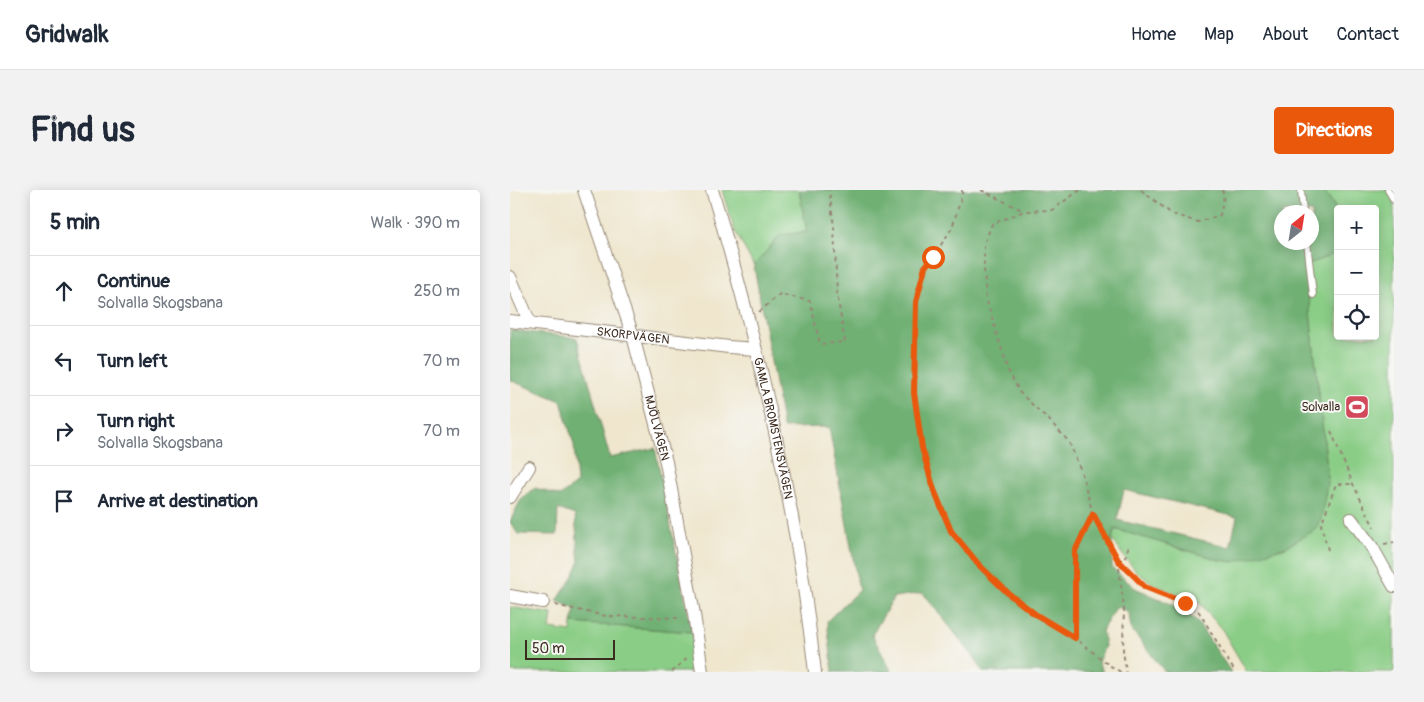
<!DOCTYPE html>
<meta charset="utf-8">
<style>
:root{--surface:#fff;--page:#f2f2f3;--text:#1f2937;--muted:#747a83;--line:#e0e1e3;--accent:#ea580c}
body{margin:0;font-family:Pangolin,sans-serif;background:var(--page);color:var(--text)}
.controls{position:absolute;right:15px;top:15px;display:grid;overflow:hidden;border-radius:5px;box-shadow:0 2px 12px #0003}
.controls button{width:45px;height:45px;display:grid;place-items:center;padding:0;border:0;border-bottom:1px solid var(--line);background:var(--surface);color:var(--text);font:25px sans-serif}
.compass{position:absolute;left:764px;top:15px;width:45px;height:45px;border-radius:50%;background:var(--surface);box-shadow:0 2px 12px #0003;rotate:30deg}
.scale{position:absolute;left:15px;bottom:12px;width:90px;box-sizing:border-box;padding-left:5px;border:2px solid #3b2a1e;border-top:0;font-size:14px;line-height:18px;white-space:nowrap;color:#3b2a1e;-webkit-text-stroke:4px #f6f6f2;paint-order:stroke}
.stop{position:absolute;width:15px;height:15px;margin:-11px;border:4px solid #ea580c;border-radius:50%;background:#fff}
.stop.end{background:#ea580c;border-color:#fff;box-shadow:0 1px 5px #0008}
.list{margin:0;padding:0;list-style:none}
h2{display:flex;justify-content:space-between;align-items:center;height:65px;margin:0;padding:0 20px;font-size:21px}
h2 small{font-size:16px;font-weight:400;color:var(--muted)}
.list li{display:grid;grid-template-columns:32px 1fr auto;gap:15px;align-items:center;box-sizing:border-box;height:70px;padding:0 20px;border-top:1px solid var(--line)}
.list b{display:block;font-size:19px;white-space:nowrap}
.list p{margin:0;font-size:16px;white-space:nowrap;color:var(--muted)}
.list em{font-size:16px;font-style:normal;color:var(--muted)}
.icon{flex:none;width:28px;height:28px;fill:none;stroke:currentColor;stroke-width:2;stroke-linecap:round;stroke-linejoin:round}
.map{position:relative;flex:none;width:884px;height:482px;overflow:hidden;border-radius:5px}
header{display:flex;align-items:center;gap:30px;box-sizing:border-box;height:70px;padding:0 25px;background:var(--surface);border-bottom:1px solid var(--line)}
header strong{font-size:24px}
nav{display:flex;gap:28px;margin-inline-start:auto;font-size:18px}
.intro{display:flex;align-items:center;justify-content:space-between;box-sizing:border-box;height:120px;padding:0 30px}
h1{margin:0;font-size:35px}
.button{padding:12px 22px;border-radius:5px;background:var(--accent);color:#fff;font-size:18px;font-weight:700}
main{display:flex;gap:30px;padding:0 30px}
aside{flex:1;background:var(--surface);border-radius:5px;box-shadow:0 2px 12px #0003}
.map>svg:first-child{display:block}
.green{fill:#8acd86;stroke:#627c52}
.forest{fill:#6fb073;stroke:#556d48;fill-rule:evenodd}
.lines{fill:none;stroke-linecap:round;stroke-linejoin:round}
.service-casing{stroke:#958876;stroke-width:8}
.minor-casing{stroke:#958876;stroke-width:14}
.path{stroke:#958876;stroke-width:2;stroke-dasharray:4 4;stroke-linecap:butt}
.service{stroke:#fff;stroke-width:6}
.minor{stroke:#fff;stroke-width:12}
.route{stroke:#ea580c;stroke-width:6}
.labels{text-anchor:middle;stroke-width:4;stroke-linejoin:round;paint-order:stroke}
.street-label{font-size:12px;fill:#3b2a1e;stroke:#f6f6f2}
.poi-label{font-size:12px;fill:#3b2a1e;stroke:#f6f6f2;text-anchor:end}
</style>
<header>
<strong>Gridwalk</strong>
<nav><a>Home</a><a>Map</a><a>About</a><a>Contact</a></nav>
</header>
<div class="intro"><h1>Find us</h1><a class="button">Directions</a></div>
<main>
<aside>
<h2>5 min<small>Walk · 390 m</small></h2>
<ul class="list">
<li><svg class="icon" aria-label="ahead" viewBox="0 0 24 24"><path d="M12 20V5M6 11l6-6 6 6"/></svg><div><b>Continue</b><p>Solvalla Skogsbana</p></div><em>250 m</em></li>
<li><svg class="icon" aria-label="left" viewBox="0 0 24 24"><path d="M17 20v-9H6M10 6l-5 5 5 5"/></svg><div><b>Turn left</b></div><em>70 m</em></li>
<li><svg class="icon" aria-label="right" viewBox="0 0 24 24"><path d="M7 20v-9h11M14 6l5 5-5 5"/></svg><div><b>Turn right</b><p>Solvalla Skogsbana</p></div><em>70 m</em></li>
<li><svg class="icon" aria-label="arrive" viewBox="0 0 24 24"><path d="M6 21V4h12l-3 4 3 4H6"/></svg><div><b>Arrive at destination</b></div></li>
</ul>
</aside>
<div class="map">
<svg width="884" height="482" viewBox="0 0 884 482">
<rect width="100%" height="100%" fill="#f6f6f2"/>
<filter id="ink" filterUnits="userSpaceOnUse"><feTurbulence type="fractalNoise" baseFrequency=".02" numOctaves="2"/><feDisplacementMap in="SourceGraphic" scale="10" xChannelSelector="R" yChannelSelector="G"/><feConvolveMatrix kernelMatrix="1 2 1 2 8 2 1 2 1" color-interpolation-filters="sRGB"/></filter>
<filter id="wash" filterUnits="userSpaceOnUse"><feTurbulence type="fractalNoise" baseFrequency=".0096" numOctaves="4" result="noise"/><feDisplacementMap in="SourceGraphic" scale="20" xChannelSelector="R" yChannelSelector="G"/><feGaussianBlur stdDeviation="1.12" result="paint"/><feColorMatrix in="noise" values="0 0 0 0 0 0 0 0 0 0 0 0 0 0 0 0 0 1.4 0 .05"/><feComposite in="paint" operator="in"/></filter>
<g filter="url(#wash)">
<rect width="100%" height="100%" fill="#efe6cd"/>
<!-- green -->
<g class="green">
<polygon points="212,0 289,0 297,42 270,45 244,76 224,39"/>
<polygon points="814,0 884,0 884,482 737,482 713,441 690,413 643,394 627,382 613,365 602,349 604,339 710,370 818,288 795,76 828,62 828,146 865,146 865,19 828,19 828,22"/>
<polygon points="0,417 42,424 40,439 61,442 62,433 182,442 186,482 0,482"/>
</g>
<!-- forest -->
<g class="forest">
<path d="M289,0H814L828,22V62L795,76L818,288L811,329L805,340L776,357L723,372L710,370L605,339L602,349V378L625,398L661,414L686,430L721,482H655L621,439L619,423L607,416L592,440L595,456L588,472L593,482H473L467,471L413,403L384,407L362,445L382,482H323L317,431L349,400L319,237L273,238L244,76L270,45L297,42ZM772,22H802V52H772ZM614,300L727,327L720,357L607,330Z"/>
<polygon points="0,140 67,148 100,268 145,258 182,442 62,433 65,419 47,411 61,390 69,373 65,325 48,319 47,345 8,344 0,332 10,311 25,298 50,306 67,293 64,255 51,211 0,190"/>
</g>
</g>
<g filter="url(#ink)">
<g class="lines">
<defs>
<g id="service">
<polyline points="791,0 793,22"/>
<polyline points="878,0 884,10"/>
<polyline points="797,52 803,105"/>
</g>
<g id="minor">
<path id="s1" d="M74,0L123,146L156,272L184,424L192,482"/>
<path id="s2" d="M202,0C240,126 271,255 292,384C297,417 301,449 305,482"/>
<polyline points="0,87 20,133"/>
<path id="s3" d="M0,131L219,157L245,159"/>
<polyline points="0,307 19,277"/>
<polyline points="841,329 862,357 884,396"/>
<polyline points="0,406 33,412"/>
</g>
</defs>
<!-- service casing -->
<use href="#service" class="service-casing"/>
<!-- minor casing -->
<use href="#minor" class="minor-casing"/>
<!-- path -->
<g class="path">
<polyline points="452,0 452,5 442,38 423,67 415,77 406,112 404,203 412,258 423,301 441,341 469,375 499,404 525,424 565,448 602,477 611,482"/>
<polyline points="471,0 514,21"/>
<polyline points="570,0 542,20 514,21 482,34 474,54 474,79 476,108 498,180 510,203 540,231 559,252 571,281 583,324 608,370 635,397 675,413 689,422 725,482"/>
<polyline points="631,0 662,24 688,32 710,25 714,6 712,0"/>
<polyline points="249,122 270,104 300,111 310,154 335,152 327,104 324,37 319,0"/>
<polyline points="821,241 843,294 864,337"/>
<polyline points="874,354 884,352"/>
<polyline points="818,360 811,335 826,294 843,294"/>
<polyline points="608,370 614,419 613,460 616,482"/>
<polyline points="608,370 614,370 619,355"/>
<polyline points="45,415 96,426 172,428"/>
<polyline points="565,447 565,361 583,324"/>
<polyline points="162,482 178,467"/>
</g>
<!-- service -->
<use href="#service" class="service"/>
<!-- minor -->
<use href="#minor" class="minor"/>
</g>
</g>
<g class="lines" filter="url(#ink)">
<!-- route -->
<polyline class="route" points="423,67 415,77 406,112 404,203 412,258 424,300 441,341 469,375 499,404 525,424 565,448 565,361 583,324 608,370 635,397 675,413"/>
</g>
<!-- icons -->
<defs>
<symbol id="stadium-square" viewBox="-11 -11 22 22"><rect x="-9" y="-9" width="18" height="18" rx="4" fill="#d1495b" stroke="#f6f6f2"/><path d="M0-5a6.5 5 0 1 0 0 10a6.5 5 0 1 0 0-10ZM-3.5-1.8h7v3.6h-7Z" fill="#fff"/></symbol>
</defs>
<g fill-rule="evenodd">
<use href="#stadium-square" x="833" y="203" width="28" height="28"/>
</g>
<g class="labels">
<!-- street labels -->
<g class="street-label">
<text dy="4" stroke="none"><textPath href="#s3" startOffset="124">SKORPVÄGEN</textPath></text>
<text dy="4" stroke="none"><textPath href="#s1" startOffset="249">MJÖLVÄGEN</textPath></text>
<text dy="4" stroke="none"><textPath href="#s2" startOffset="246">GAMLA BROMSTENSVÄGEN</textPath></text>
</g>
<!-- poi labels -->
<g class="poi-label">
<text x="830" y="221">Solvalla</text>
</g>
</g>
</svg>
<div class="controls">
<button>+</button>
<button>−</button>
<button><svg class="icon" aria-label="locate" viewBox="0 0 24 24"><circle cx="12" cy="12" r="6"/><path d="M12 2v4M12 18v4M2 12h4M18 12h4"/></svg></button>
</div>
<svg class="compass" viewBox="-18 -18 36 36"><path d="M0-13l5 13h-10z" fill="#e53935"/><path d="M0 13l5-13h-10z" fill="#747a83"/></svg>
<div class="scale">50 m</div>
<div class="stop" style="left:423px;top:67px"></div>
<div class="stop end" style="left:675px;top:413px"></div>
</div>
</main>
